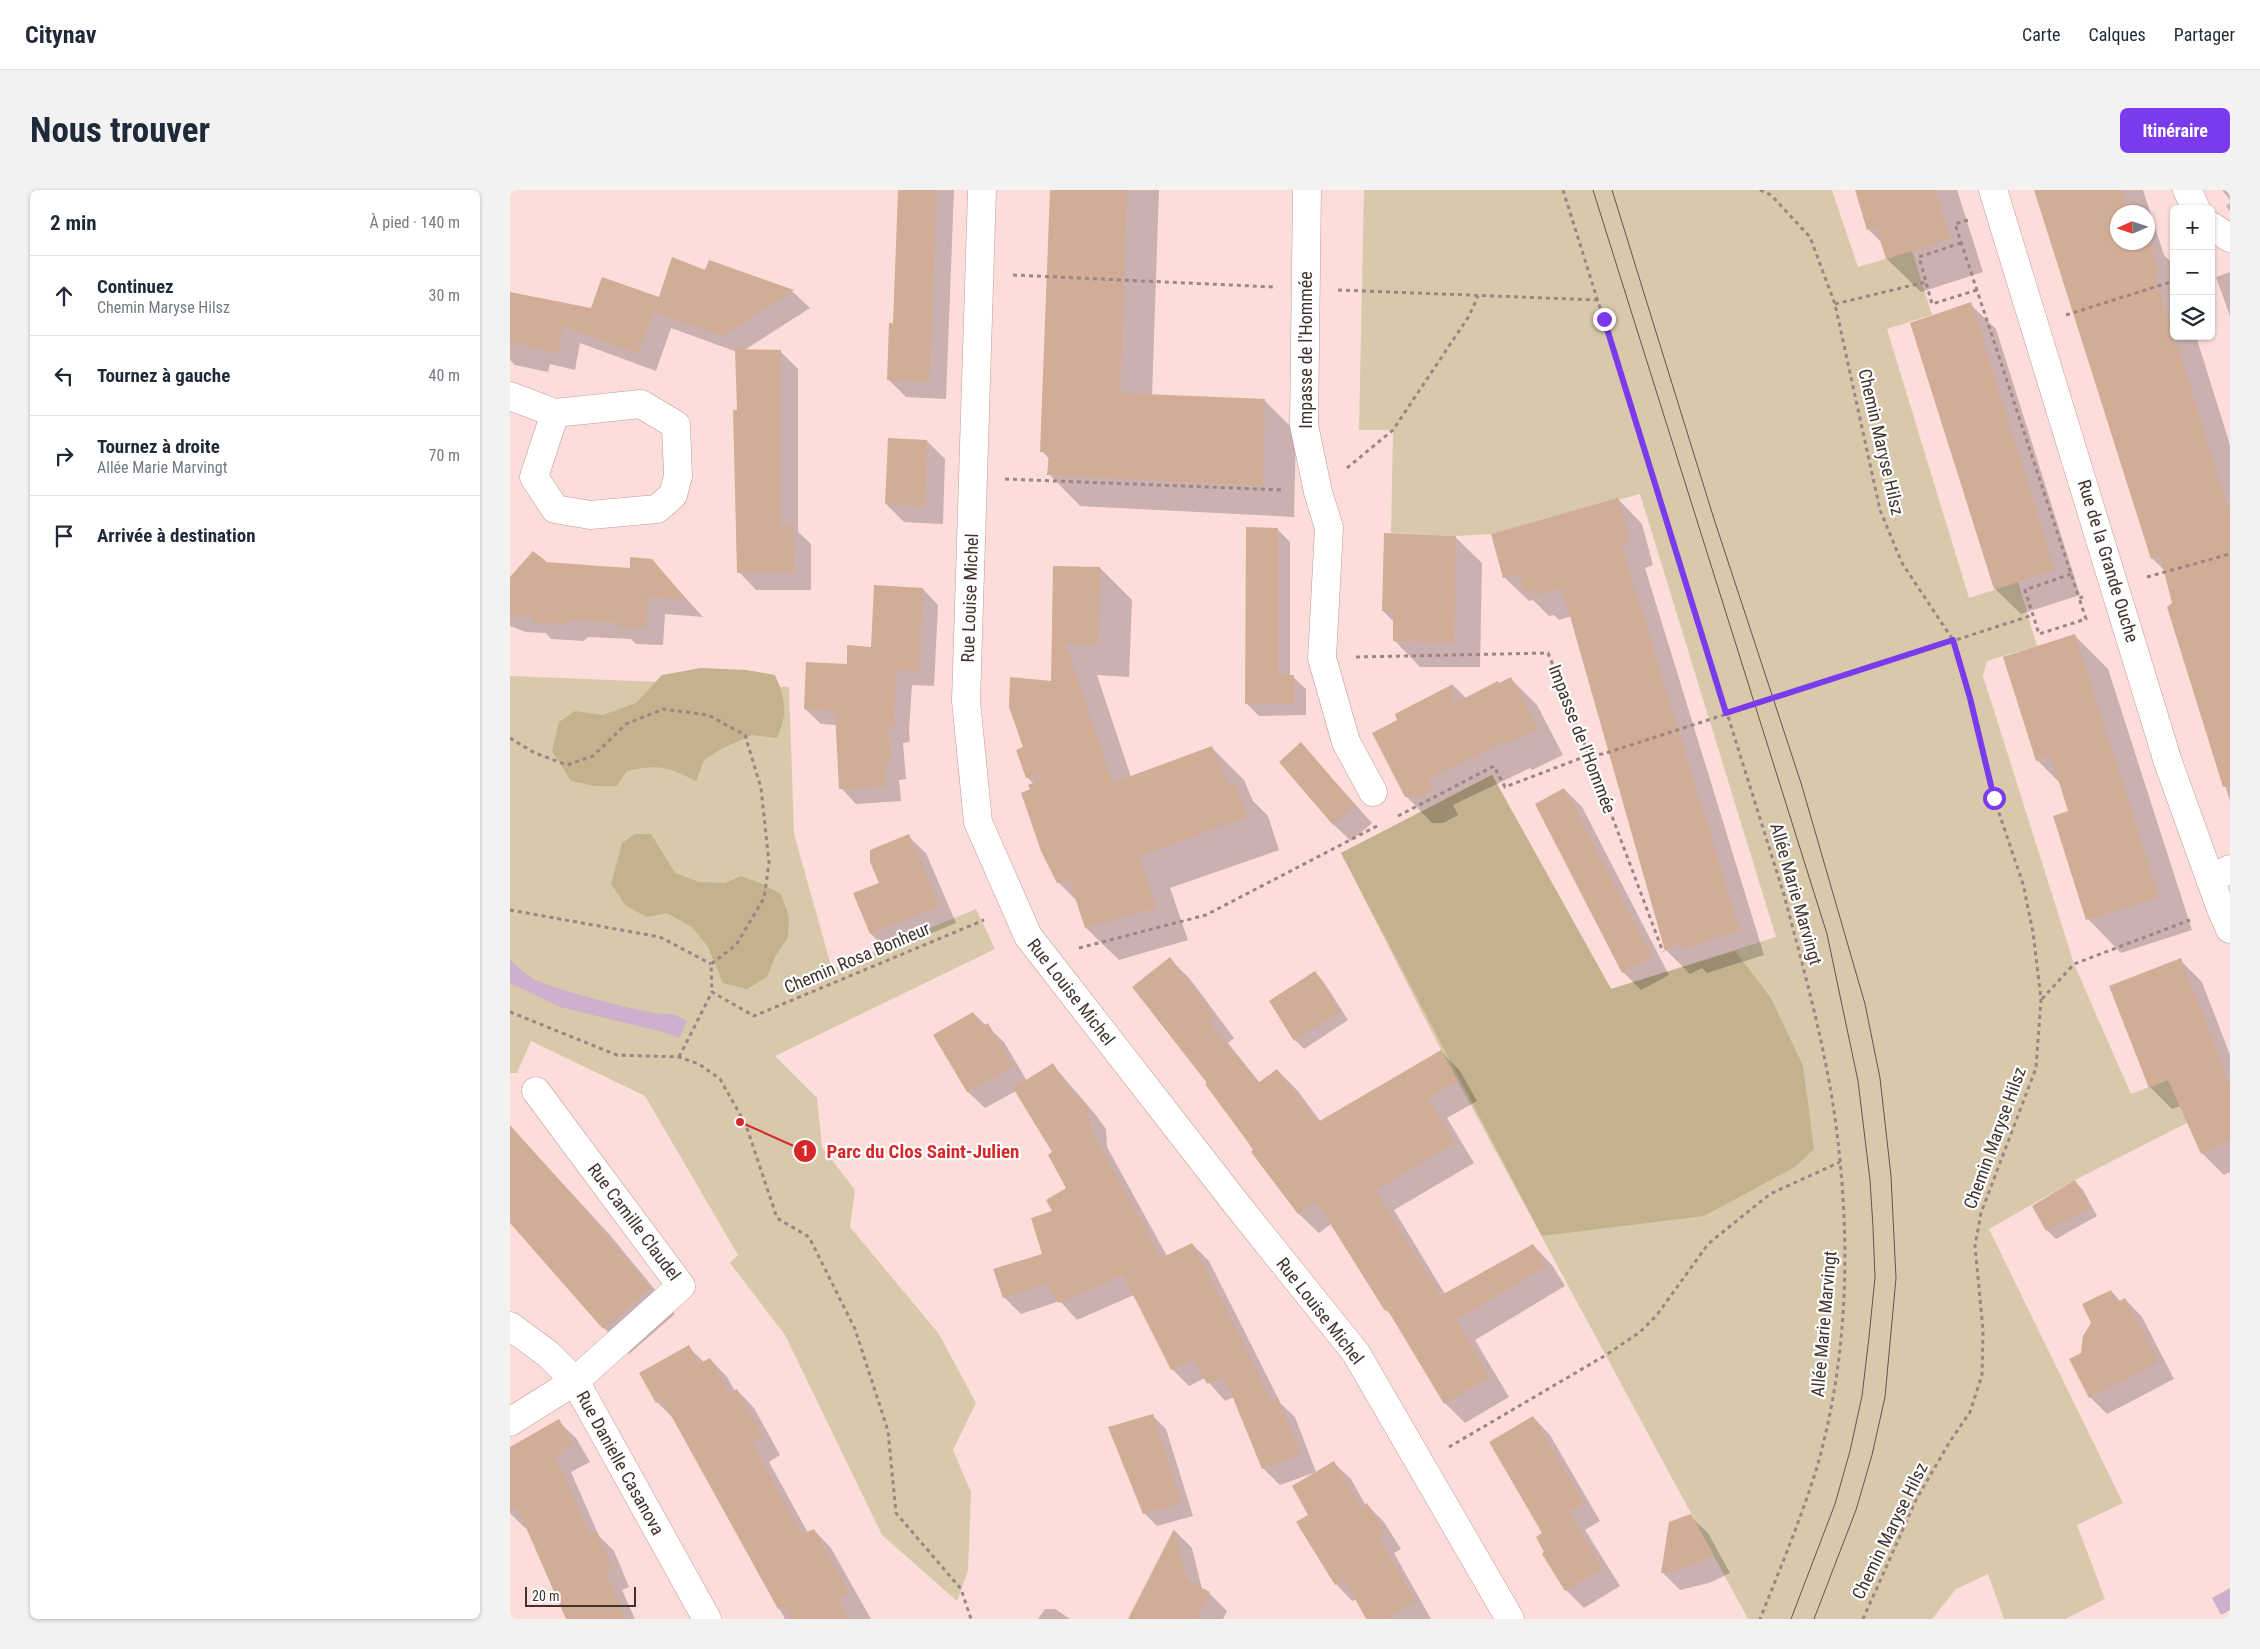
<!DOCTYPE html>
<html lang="fr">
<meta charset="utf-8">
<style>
:root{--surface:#fff;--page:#f2f2f3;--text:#1f2937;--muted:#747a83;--line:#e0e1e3;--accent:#7c3aed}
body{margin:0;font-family:"Roboto Condensed",sans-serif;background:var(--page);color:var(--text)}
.controls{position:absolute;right:15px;top:15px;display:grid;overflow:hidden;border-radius:8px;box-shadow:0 1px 4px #0004}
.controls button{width:45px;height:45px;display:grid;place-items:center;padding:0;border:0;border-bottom:1px solid var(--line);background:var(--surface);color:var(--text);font:25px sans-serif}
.compass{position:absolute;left:1600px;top:15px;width:45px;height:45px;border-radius:50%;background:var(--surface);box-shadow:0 1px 4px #0004;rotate:267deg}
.scale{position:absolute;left:15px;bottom:12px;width:111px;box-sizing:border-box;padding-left:5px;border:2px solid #423331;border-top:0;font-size:14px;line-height:18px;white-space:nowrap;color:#423331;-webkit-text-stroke:4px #fff;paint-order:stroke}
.stop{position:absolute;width:15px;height:15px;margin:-11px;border:4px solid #7c3aed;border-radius:50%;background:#fff}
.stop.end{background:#7c3aed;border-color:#fff;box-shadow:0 1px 5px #0008}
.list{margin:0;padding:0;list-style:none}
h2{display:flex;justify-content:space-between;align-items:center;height:65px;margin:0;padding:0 20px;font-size:21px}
h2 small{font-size:16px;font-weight:400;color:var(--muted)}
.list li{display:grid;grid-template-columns:32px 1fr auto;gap:15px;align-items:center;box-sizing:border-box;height:80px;padding:0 20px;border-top:1px solid var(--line)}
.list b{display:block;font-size:19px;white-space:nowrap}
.list p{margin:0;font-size:16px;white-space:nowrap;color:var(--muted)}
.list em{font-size:16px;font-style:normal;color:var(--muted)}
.icon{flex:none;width:28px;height:28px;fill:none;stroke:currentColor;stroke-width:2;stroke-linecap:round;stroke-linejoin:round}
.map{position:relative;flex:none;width:1720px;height:1429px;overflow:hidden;border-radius:8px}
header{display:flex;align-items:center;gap:30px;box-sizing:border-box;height:70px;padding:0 25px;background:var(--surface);border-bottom:1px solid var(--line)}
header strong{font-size:24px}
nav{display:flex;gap:28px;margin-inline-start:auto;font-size:18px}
.intro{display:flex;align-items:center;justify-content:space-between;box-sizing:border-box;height:120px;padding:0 30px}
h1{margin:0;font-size:35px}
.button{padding:12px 22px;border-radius:8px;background:var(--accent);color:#fff;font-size:18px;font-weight:700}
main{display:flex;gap:30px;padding:0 30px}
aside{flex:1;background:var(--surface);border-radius:8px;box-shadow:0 1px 4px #0004}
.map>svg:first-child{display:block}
.green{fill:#d8c9ab}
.forest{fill:#c4b18e}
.water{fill:#ceafcd}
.shadow{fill:#0003;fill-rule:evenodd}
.building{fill:#d1ad96}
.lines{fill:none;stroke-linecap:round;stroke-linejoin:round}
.minor-casing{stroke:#be9996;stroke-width:29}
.path{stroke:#9c8582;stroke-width:3;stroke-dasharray:4 4;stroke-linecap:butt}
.minor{stroke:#fff;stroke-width:28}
.tram{stroke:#645250;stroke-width:1}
.route{stroke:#7c3aed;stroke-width:6}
.labels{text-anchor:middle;stroke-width:4.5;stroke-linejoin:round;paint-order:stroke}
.street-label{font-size:18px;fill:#423331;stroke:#fff}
.leader{fill:none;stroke:#d62828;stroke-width:2}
.callout-dot{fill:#d62828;stroke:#fff;stroke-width:2}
.mark-label{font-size:15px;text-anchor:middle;font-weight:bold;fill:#fff}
.callout-label{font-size:19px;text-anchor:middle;font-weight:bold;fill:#d62828;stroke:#fff;stroke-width:4.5;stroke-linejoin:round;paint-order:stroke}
</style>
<header>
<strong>Citynav</strong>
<nav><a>Carte</a><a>Calques</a><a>Partager</a></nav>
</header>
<div class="intro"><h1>Nous trouver</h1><a class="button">Itinéraire</a></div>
<main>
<aside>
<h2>2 min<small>À pied · 140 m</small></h2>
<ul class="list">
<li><svg class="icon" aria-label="ahead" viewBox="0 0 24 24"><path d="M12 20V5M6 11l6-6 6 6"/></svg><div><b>Continuez</b><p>Chemin Maryse Hilsz</p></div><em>30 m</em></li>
<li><svg class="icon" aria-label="left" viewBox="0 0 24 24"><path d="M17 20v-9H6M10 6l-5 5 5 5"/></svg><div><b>Tournez à gauche</b></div><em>40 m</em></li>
<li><svg class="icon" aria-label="right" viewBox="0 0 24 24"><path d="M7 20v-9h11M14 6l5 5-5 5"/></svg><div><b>Tournez à droite</b><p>Allée Marie Marvingt</p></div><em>70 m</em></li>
<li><svg class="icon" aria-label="arrive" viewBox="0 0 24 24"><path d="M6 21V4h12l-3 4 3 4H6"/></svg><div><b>Arrivée à destination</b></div></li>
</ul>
</aside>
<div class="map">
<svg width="1720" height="1429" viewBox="0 0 1720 1429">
<rect width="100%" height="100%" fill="#fdddda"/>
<!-- green -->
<g class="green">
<polygon points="854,0 1322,0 1348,77 1402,61 1422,125 1377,139 1459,408 1508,392 1527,456 1477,471 1473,486 1564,774 1621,904 1710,870 1720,911 1565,990 1479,1039 1613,1313 1567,1335 1595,1409 1555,1429 1494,1429 1478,1384 1446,1399 1422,1429 1238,1429 931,860 831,663 982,585 1101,799 1266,747 1130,304 981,344 946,346 881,343 883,240 849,240"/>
<polygon points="0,486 279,497 284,644 322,779 466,719 485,759 265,866 307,908 312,957 345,1000 340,1037 429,1144 466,1213 443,1260 461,1302 458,1381 447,1411 372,1345 275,1145 220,1073 228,1065 135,906 21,851 7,883 0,883"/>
</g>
<!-- forest -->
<g class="forest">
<path d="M191,478L236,480L265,485C276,510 278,523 267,548L242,545L211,559L194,570L186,591C157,576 148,574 117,581L107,596H85L61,591L42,561L49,532L65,521L93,525L126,513L152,485Z"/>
<polygon points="982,585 1101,799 1225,761 1261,808 1293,876 1304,959 1285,977 1194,1026 1032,1046 831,663"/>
<polygon points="125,644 141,644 165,683 189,692 215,693 231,686 250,693 271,704 279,727 278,747 265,767 257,787 237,799 213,793 198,757 182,737 157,723 137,727 116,716 101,694 112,653"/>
</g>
<!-- water -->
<g class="water">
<path d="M0,770C9,778 17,786 28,791C45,799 148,828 163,824L177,831L169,848L153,842L50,817L0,793Z"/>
<polygon points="1720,1398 1720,1420 1711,1425 1702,1408"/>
</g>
<!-- shadow -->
<g class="shadow">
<polygon points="389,0 444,0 436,209 396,207 378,189 384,134"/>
<polygon points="541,0 649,0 642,206 755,211 786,242 784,327 570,316 539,284 539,269 532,261"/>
<polygon points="1346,0 1447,0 1473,82 1411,102 1377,69 1372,53 1358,39"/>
<path d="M1526,0H1633L1654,65L1664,75V146H1686L1720,255V611L1662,429L1679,424L1656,382L1642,368ZM1608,22H1638V52H1608Z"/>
<polygon points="1712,0 1720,0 1720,10"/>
<polygon points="1720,13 1720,21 1716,16"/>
<polygon points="200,72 283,102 300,118 233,161 270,161 288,179 288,342 301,354 301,400 246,400 229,382 227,162 161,138 146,181 70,153 65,180 40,174 38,182 5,175 0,170 0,103 82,120 149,109 195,81"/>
<polygon points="1720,82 1720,126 1706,87"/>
<polygon points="1460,114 1486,139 1570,405 1511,424 1485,399 1402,134"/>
<polygon points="417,251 435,269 433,334 394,332 376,314"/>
<polygon points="1108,309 1132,334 1143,375 1135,378 1254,765 1197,783 1192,778 1180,784 1156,760 1062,426 1049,430 1044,425 1039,426 1023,410 1019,411 994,387"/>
<polygon points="768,340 780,352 780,487 783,487 796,499 796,525 749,526 736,513"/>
<polygon points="945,347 972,373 970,477 910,477 884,450 884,432 873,421"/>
<polygon points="141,370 193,427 155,424 153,455 126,454 121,449 78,447 74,451 41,449 36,443 16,442 0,436 0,389 36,373 121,379"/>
<polygon points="544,377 590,378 622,410 619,487 587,485 621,587 701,557 734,590 743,611 758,626 769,660 660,698 678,750 609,770 576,738 568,712 548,692 521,600 524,594 517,587 515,558 542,493"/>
<polygon points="413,399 428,415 424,496 402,495 399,540 400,552 393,553 396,589 389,590 391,611 346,614 331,598 327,535 311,534 295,519 338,476 363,458"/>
<polygon points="1565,446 1598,479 1682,740 1611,763 1578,729 1559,622 1550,593 1527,570"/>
<polygon points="1001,489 1027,515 1053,565 1022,580 1020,578 943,615 948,625 933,633 922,633 896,606 889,530 943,495 956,508"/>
<polygon points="791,554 862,633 841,651 823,634"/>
<polygon points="1054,599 1072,617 1159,785 1131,800 1113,782"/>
<polygon points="398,646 416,663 446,733 379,761 361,744 371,693"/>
<polygon points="660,769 680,789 724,848 718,853 750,893 767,880 787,900 811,932 931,861 950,881 967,911 937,928 964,973 884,1020 935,1104 1023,1055 1042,1075 1055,1096 965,1150 999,1207 955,1233 935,1213 884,1128 876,1120 821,1034 809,1043 789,1024 743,962 744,960 698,893"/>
<polygon points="1670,770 1692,792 1720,865 1720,982 1714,985 1692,963 1671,916 1662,919 1640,897"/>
<polygon points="805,782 813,791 838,830 794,859 785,850 760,811"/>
<polygon points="463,823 494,852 517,891 543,875 585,924 596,939 597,957 657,1066 682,1054 699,1071 771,1214 785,1227 806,1282 770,1295 753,1278 724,1207 715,1211 695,1188 679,1196 662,1179 624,1105 567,1130 550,1111 511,1124 494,1107 534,1064 544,1021 558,999 544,963 506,901 475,918 458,902 425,846"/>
<polygon points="0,936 99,1044 165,1124 119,1164 94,1138 0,1031"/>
<polygon points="1565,992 1573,1000 1587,1026 1546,1049 1537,1040"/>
<polygon points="1601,1101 1611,1112 1615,1109 1632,1127 1664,1189 1597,1224 1580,1207 1572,1163"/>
<polygon points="178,1157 194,1172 200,1169 217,1187 225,1201 227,1200 244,1218 270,1265 259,1272 298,1343 304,1340 321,1358 361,1429 275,1429 165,1230 147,1212 131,1184"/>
<polygon points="643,1226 656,1239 683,1326 647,1336 634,1323"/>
<polygon points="1023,1227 1040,1245 1090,1331 1075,1340 1110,1396 1074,1418 1056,1400 1036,1363"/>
<polygon points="48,1231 66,1248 80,1272 61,1282 89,1346 104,1361 112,1380 119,1397 112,1400 125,1429 58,1429 17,1337 15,1338 0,1323 0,1258"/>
<polygon points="824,1273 841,1289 856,1316 857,1315 874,1332 891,1359 884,1363 921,1429 858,1429 847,1409 842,1411 826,1394 800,1325"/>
<polygon points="1180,1326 1198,1343 1220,1383 1199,1393 1170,1400 1152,1382"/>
<polygon points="665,1341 682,1358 692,1399 699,1403 717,1421 713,1429 619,1429"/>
<polygon points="535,1419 545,1419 560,1429 528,1429"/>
</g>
<!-- building -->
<g class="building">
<polygon points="388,0 427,0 419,192 377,190 379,133 383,133"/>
<polygon points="540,0 617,0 610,203 755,209 753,296 537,285 539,262 530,262"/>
<polygon points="1345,0 1425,0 1441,49 1376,69 1366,37 1357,40"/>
<polygon points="1524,0 1612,0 1619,22 1608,22 1608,52 1638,52 1639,48 1649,81 1644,83 1720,323 1720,596 1713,597 1657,417 1662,413 1650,366 1641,369"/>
<polygon points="162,67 195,80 199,70 284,100 212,146 144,122 146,115 128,164 53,136 48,163 0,152 0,102 81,118 92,87 149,107"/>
<polygon points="1461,112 1545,380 1484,399 1400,133"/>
<polygon points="225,159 271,160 271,336 283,336 284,383 227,383 223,220 227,220"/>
<polygon points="378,248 417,250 415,316 375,314"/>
<polygon points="1108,308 1120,351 1111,353 1230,741 1171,759 1169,753 1155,761 1052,398 1023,406 1022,400 1014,403 1008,384 993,388 981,344"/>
<polygon points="736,337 768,338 768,485 784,485 784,514 735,514"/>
<polygon points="874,343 946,346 944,452 883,451 883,421 872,421"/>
<polygon points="23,361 37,372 90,376 120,378 120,367 142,369 177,410 138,407 136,438 107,437 107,432 60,430 56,434 22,432 23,427 0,425 0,387"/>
<polygon points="543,376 590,377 588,455 555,453 602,593 702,556 719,595 726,593 737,627 629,666 646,718 575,738 559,689 547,693 531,661 511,603 520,599 518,595 540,586 516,588 506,560 513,557 499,517 500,487 541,491"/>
<polygon points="364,395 413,398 409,481 387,480 384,523 385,537 378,538 381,574 374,575 376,596 329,599 325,521 294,519 296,472 337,474 337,455 361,457"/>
<polygon points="1565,444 1649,707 1576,730 1543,626 1558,621 1541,566 1526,571 1493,467"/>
<polygon points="1001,487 1028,539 995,554 994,552 918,589 923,599 907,607 895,607 862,543 887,530 885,524 943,494 943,514 988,491 989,493"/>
<polygon points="791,552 845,615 823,635 769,572"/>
<polygon points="1054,598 1142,767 1112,783 1025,614"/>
<polygon points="399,644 429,716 360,744 343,703 369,693 360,672 360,660"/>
<polygon points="660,767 705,828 699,832 748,893 767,879 808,932 931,860 948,891 918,908 945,953 865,1000 930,1106 1023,1054 1036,1076 946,1130 980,1187 934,1214 877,1119 875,1121 806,1011 788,1024 741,962 743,960 737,951 695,894 697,893 622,797"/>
<polygon points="1671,768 1720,896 1720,950 1691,964 1658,890 1639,898 1599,796"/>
<polygon points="805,781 830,821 784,851 759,811"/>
<polygon points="463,822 472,837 478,833 503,876 457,902 423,845"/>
<polygon points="543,873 564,907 569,905 579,920 580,938 651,1068 682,1053 762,1211 768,1209 790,1265 752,1279 714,1186 697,1194 684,1169 661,1180 613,1085 549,1113 538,1093 493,1108 483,1079 532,1064 521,1028 542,1021 536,1010 556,998 538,965 542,962 503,898"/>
<polygon points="0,935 73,1017 140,1098 93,1139 0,1033"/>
<polygon points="1565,990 1580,1017 1536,1041 1522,1016"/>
<polygon points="1601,1100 1607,1112 1615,1108 1648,1172 1579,1208 1559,1169 1571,1163 1573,1146 1581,1133 1572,1114"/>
<polygon points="179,1155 189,1174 200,1168 219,1203 227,1199 253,1248 242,1254 292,1344 304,1339 339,1403 328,1409 339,1429 281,1429 275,1416 268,1419 152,1209 146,1213 129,1183"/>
<polygon points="643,1224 671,1313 633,1324 598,1237"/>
<polygon points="1023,1226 1074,1313 1059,1322 1093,1378 1055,1401 1032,1364 1034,1362 1026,1347 1032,1343 979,1252"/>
<polygon points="49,1229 63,1254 45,1265 80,1345 87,1342 95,1361 102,1379 95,1382 116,1429 56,1429 7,1317 0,1320 0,1257"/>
<polygon points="824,1271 851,1318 857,1313 875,1342 868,1346 906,1411 875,1429 856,1429 835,1390 825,1395 786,1332 798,1325 782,1296"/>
<polygon points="1181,1324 1203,1365 1181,1376 1151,1383 1159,1332"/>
<polygon points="664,1339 677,1390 700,1402 686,1429 618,1429"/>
</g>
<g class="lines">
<defs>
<g id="minor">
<polyline points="472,0 456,511 468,632 518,746 728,1016 846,1163 1000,1429"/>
<polyline points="797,0 794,235 808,302 819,338 812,468 836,552 863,602"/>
<polyline points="1483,0 1658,572 1711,719 1720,739"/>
<polyline points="1677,0 1686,19"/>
<polyline points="1701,36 1720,48"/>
<polyline points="0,206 45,223 131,214 166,235 168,286 163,305 147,319 80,325 45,319 24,287 45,223"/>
<polyline points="1700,689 1720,679"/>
<polyline points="0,1136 38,1164 65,1191 197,1429"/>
<polyline points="0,1232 65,1191 171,1096 26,901"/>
</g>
</defs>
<!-- minor casing -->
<use href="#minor" class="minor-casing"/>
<!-- path -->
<g class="path">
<path d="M1053,0L1274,705C1293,776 1313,848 1324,921C1341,1039 1340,1162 1307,1277C1291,1329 1270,1379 1250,1429"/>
<polyline points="1250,0 1261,5 1300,47 1325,114 1370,320 1392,373 1443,450 1460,508 1484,608 1513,694 1523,742 1531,809 1526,878 1471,1023 1465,1056 1473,1140 1472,1185 1460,1222 1439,1253 1406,1310 1353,1429"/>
<polyline points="1458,30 1445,34 1569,408 1573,407"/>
<polyline points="1451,53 1409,67 1422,114 1467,100"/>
<polyline points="503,85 764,97"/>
<polyline points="828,100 1088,110"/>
<polyline points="1325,114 1416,92"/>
<polyline points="1556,125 1664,91"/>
<polyline points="837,278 883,240 959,126 968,106"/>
<polyline points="495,289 774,300"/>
<polyline points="1561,384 1515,400 1529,444 1576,429 1569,408"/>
<polyline points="1637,387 1720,364"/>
<polyline points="846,467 1038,463 1079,565 1153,762"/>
<polyline points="0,548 25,563 57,575 83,566 116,534 153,519 198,525 235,545 251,598 259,673 254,708 226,755 201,774 202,802"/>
<polyline points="888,626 984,576 995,597 1079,565 1093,564 1523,425"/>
<polyline points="0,720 150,747 201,774"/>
<polyline points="569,758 696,725 869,635"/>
<polyline points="1532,809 1564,774 1680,730"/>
<polyline points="0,822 107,865 169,867 189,874 210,889 236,935 267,1028 299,1047 345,1139 378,1241 386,1323 451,1399 461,1429"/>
<polyline points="169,867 202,802 244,826 474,730"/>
<polyline points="939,1257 1096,1165 1130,1142 1147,1125 1198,1054 1260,1004 1330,972"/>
</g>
<!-- minor -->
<use href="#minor" class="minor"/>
<!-- tram -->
<g class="tram">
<polyline points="1083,0 1317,744 1348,891 1360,990 1363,1037 1365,1087 1359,1147 1352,1206 1340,1261 1325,1314 1281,1429"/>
<polyline points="1102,0 1204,329 1291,593 1355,814 1370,888 1381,986 1386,1088 1375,1207 1362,1265 1346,1320 1304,1429"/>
</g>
</g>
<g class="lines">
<!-- route -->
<polyline class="route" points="1094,129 1216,523 1443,450 1460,508 1484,608"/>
</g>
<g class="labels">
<!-- street labels -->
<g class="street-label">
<text transform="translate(796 160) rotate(-90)" y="6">Impasse de l'Hommée</text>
<text transform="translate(1371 252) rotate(77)" y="6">Chemin Maryse Hilsz</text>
<text transform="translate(1598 371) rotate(73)" y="6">Rue de la Grande Ouche</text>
<text transform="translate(460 408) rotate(-88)" y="6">Rue Louise Michel</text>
<text transform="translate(1072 549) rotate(69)" y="6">Impasse de l'Hommée</text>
<text transform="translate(1286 704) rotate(74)" y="6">Allée Marie Marvingt</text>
<text transform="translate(347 768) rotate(-23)" y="6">Chemin Rosa Bonheur</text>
<text transform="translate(561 802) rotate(52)" y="6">Rue Louise Michel</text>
<text transform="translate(1485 948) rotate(-70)" y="6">Chemin Maryse Hilsz</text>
<text transform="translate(124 1032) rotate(53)" y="6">Rue Camille Claudel</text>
<text transform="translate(810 1121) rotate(52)" y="6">Rue Louise Michel</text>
<text transform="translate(1314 1134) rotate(-85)" y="6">Allée Marie Marvingt</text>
<text transform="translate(110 1273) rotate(61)" y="6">Rue Danielle Casanova</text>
<text transform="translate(1380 1341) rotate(-64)" y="6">Chemin Maryse Hilsz</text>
</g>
</g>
<!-- callouts -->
<path class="leader" d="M230 932L295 961"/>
<g class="callout-dot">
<circle cx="230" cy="932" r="5"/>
<circle cx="295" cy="961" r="12"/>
</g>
<g class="mark-label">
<text x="295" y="966">1</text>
</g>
<g class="callout-label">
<text x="413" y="968">Parc du Clos Saint-Julien</text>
</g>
</svg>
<div class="controls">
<button>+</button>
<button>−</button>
<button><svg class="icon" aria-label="layers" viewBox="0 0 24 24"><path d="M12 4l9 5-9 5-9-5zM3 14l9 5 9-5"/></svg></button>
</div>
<svg class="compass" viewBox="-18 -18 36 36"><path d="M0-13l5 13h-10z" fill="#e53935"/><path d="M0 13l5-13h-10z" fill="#747a83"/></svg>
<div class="scale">20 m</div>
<div class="stop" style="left:1484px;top:608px"></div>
<div class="stop end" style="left:1094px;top:129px"></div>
</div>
</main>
